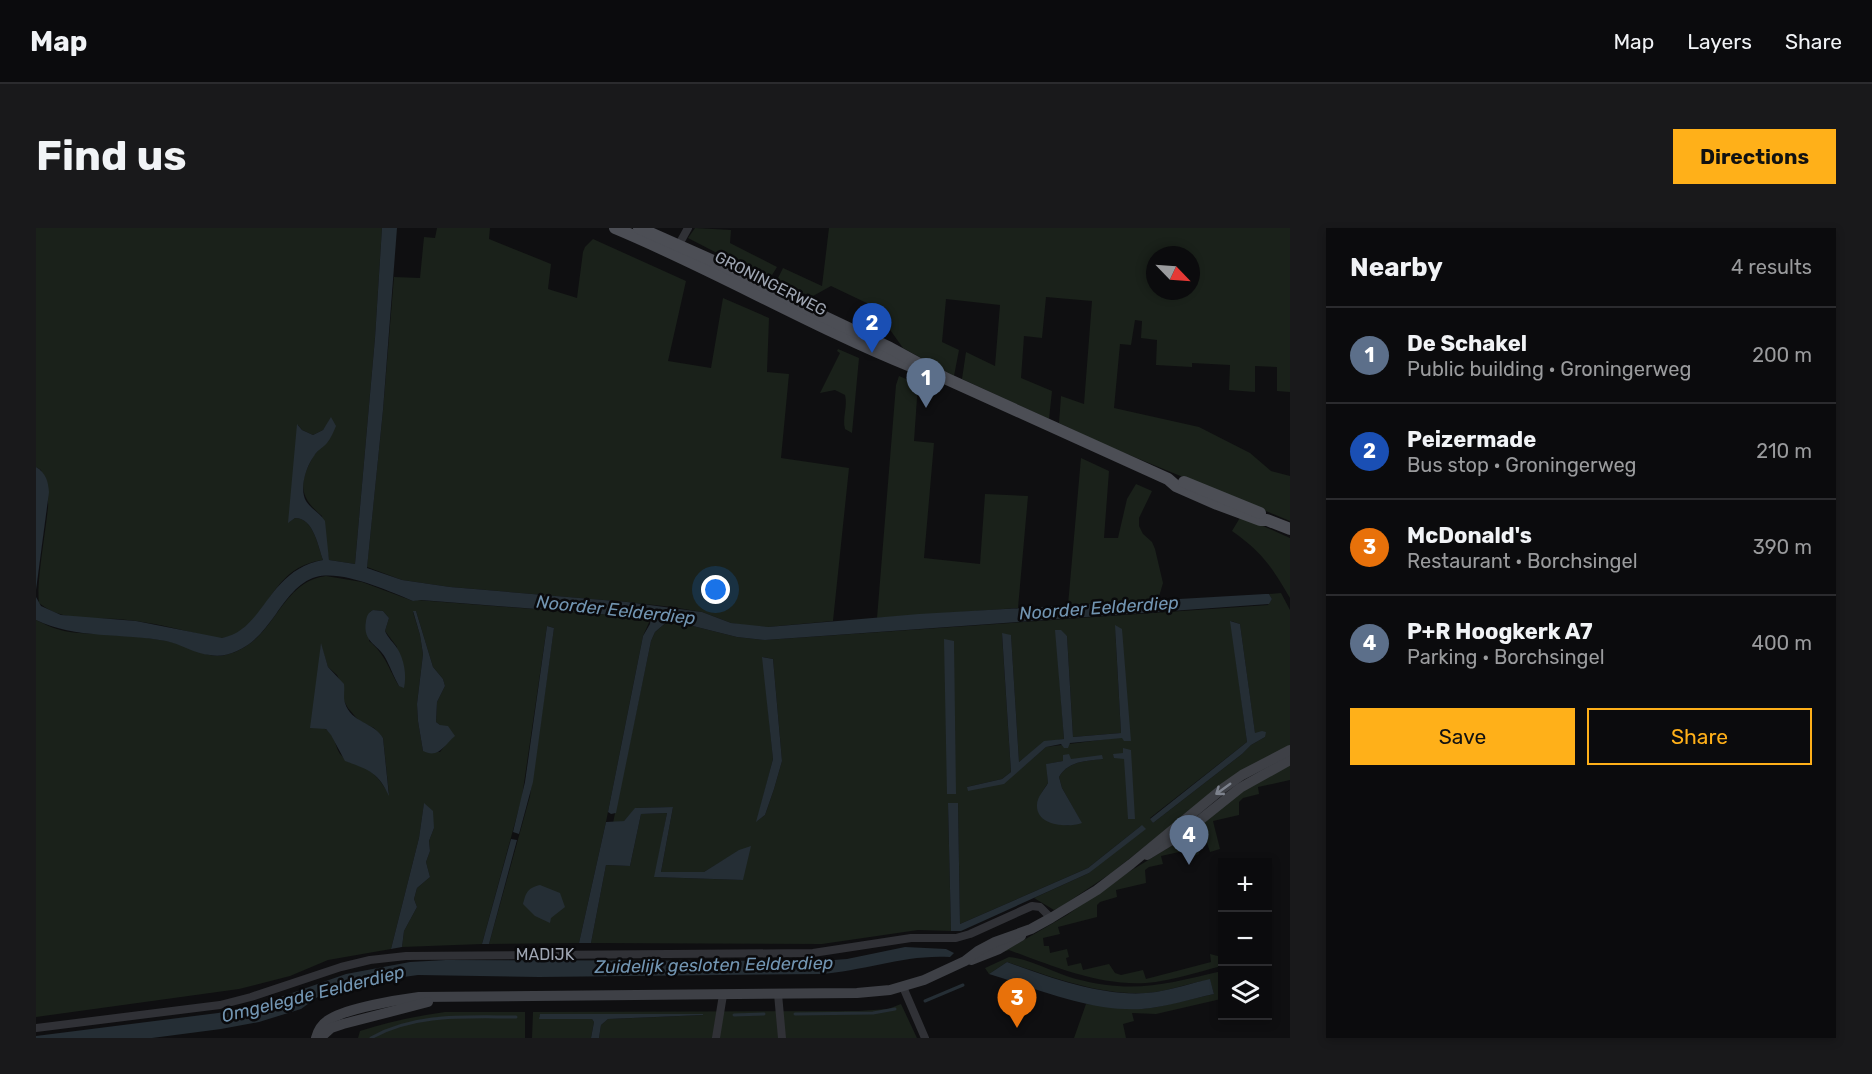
<!DOCTYPE html>
<meta charset="utf-8">
<style>
:root{--surface:#0b0b0d;--page:#19191b;--text:#f1f3f6;--muted:#9a9b9d;--line:#2b2b2e;--accent:#ffb019}
body{margin:0;font-family:Rubik,sans-serif;background:var(--page);color:var(--text)}
.controls{position:absolute;right:18px;bottom:18px;display:grid;overflow:hidden;border-radius:0px;box-shadow:0 3px 9px #0003}
.controls button{width:54px;height:54px;display:grid;place-items:center;padding:0;border:0;border-bottom:2px solid var(--line);background:var(--surface);color:var(--text);font:30px sans-serif}
.compass{position:absolute;left:1110px;top:18px;width:54px;height:54px;border-radius:50%;background:var(--surface);box-shadow:0 3px 9px #0003;rotate:115deg}
.you{position:absolute;left:680px;top:362px;width:21px;height:21px;margin:-15px;border:4px solid #fff;border-radius:50%;background:#1a73e8;box-shadow:0 0 0 9px #1a73e833}
.badge{display:grid;place-items:center;width:39px;height:39px;border-radius:50%;background:var(--accent);color:#fff;font-size:20px;font-weight:700}
.pin{position:absolute;translate:-50% -50px;filter:drop-shadow(0 2px 3px #0008)}
.pin::after{content:'';position:absolute;top:32px;width:21px;height:18px;background:inherit;clip-path:polygon(0 0,100% 0,50% 100%)}
.list{margin:0;padding:0;list-style:none}
h2{display:flex;justify-content:space-between;align-items:center;height:78px;margin:0;padding:0 24px;font-size:26px}
h2 small{font-size:20px;font-weight:400;color:var(--muted)}
.list li{display:grid;grid-template-columns:39px 1fr auto;gap:18px;align-items:center;box-sizing:border-box;height:96px;padding:0 24px;border-top:2px solid var(--line)}
.list b{display:block;font-size:22px;white-space:nowrap}
.list p{margin:0;font-size:20px;white-space:nowrap;color:var(--muted)}
.list em{font-size:20px;font-style:normal;color:var(--muted)}
.actions{display:flex;gap:12px;padding:18px 24px}
.actions a{flex:1;padding:14px 0;border:2px solid var(--accent);border-radius:0px;text-align:center;font-size:21px;color:var(--accent)}
.actions .main{background:var(--accent);color:#111}
.icon{flex:none;width:33px;height:33px;fill:none;stroke:currentColor;stroke-width:2;stroke-linecap:round;stroke-linejoin:round}
.map{position:relative;flex:none;width:1254px;height:810px;overflow:hidden;border-radius:0px}
header{display:flex;align-items:center;gap:36px;box-sizing:border-box;height:84px;padding:0 30px;background:var(--surface);border-bottom:2px solid var(--line)}
header strong{font-size:28px}
nav{display:flex;gap:33px;margin-inline-start:auto;font-size:21px}
.intro{display:flex;align-items:center;justify-content:space-between;box-sizing:border-box;height:144px;padding:0 36px}
h1{margin:0;font-size:42px}
.button{padding:15px 27px;border-radius:0px;background:var(--accent);color:#111;font-size:21px;font-weight:700}
main{display:flex;gap:36px;padding:0 36px}
aside{flex:1;background:var(--surface);border-radius:0px;box-shadow:0 3px 9px #0003}
.map>svg:first-child{display:block}
.green{fill:#1a211a;fill-rule:evenodd}
.water{fill:#252e35}
.lines{fill:none;stroke-linecap:round;stroke-linejoin:round}
.stream{stroke:#252e35;stroke-width:3}
.street{stroke:#303136;stroke-width:8}
.secondary{stroke:#3e4046;stroke-width:10}
.primary{stroke:#4c4e55;stroke-width:12}
.oneway{stroke:#7d828d}
.labels{text-anchor:middle;stroke-width:5;stroke-linejoin:round;paint-order:stroke}
.street-label{font-size:16px;fill:#9fa6b3;stroke:#0a0a0c}
.water-label{font-size:18px;font-style:italic;fill:#7295b2;stroke:#0a0a0c}
</style>
<header>
<strong>Map</strong>
<nav><a>Map</a><a>Layers</a><a>Share</a></nav>
</header>
<div class="intro"><h1>Find us</h1><a class="button">Directions</a></div>
<main>
<div class="map">
<svg width="1254" height="810" viewBox="0 0 1254 810">
<rect width="100%" height="100%" fill="#0f0f11"/>
<!-- green -->
<g class="green">
<path d="M0,0H346L339,110L319,336L293,332L286,288C264,270 262,256 276,231C278,226 282,223 284,219C287,212 289,204 292,196L287,202L277,207L266,202L262,197L253,294L259,290C278,290 282,319 287,332C235,339 235,388 198,407C184,414 169,407 154,404C130,398 107,393 82,391C64,390 45,391 27,387C19,385 9,380 3,375C0,356 10,302 12,279C13,267 7,254 5,242L0,239Z"/>
<polygon points="401,0 454,0 453,11 515,36 512,61 541,70 547,24 549,19 557,11 650,53 632,133 675,140 687,70 733,90 731,144 753,146 745,230 813,240 797,393 732,399 713,398 695,395 666,384 636,379 591,374 414,359 366,352 331,339 347,182 358,49 384,50 388,9 399,10"/>
<polygon points="659,0 695,2 694,15 741,39 733,52 652,10"/>
<path d="M793,0H1254V164L1241,163V139L1219,138V164L1193,162L1194,137L1156,135V139L1120,137L1121,112L1105,110L1106,93L1099,92L1095,117L1084,116L1078,180L1163,199L1214,225L1235,243L1254,248V293L1069,217L1023,195L1025,168L1048,176L1056,73L1010,69L1006,110L988,108L985,150L1016,163L1013,191L926,151L930,124L959,138L964,77L910,71L906,114L923,122L918,148L867,120L837,78L795,58L777,68L755,62L740,54L747,40L786,58ZM1119,27H1155V63H1119Z"/>
<path d="M802,121L823,130L816,205L809,201C806,190 812,178 809,167L799,162L784,165L804,125L801,123Z"/>
<polygon points="863,148 882,156 878,213 898,215 888,330 944,336 949,266 992,268 982,380 841,390 860,157"/>
<polygon points="1045,230 1073,243 1068,310 1082,310 1091,271 1100,256 1116,263 1103,290 1103,298 1107,306 1116,314 1119,321 1127,355 1122,372 1032,377"/>
<path d="M1205,288L1254,310V370C1235,338 1227,325 1196,303Z"/>
<path d="M290,348L326,354L377,373L381,372L615,390L607,408L570,594L543,715L453,716L494,568L518,400L511,398L486,569L446,716L366,719L368,703L381,679L378,671L381,660L394,649L390,634L394,623L393,613L398,600L388,576L383,610L355,721L292,732L254,748L203,761L0,789V392C7,395 14,399 21,401C40,407 61,405 80,407C97,408 114,410 131,413C148,416 165,428 183,428C194,427 205,422 213,416C242,396 250,353 290,348ZM337,382L347,383L353,390L349,403L361,419L363,458C352,440 350,427 333,413L334,384ZM380,383L397,439L407,451L409,458L401,474L400,494L404,497L410,516L404,524L387,523L382,493L381,476L387,426L384,407L377,384ZM285,417L292,439L301,447L308,461V473L312,480L323,493L338,500L347,510L353,566C343,551 340,545 323,537C318,534 310,532 306,528C297,519 302,504 284,499Z"/>
<path d="M1245,365L1254,382V519L1136,597L1074,646L1023,680L1018,682L998,670L1053,645L1106,597L1052,640L924,696L922,576L912,575L915,703L882,702L786,716L555,715L570,637L594,638L605,586L631,585L619,649L706,652L691,630L668,644H625L637,579L600,580L588,593L577,595L615,413L619,404L633,392L701,409L729,412L1232,377L1236,371L1233,366ZM1195,393L1204,396L1219,506L1229,509L1215,517L1206,526L1117,595L1114,590L1211,514ZM1079,398L1087,509L1010,519L968,555L931,559L966,551L975,544L966,406L975,408L983,534L1008,514L1028,511L1020,402L1031,408L1037,509L1085,505ZM727,429L737,431L746,533L738,561L729,587L721,593L737,531ZM1067,531C1050,533 1032,533 1023,549L1026,560L1045,594C1028,602 1017,594 1003,585C1000,573 1005,565 1012,555L1011,536L1027,533Z"/>
<polygon points="1254,536 1254,552 1222,559 1223,566 1207,570 1203,574 1203,587 1177,593 1184,621 1174,624 1166,599 1167,594 1198,568"/>
<path d="M1150,609L1159,613L1163,626L1154,629L1152,622L1125,628L1127,636L1113,639L1109,642L1110,655L1080,662L1081,669L1064,674L1061,677V689L1022,699L1024,706L1007,710L1008,718H1013L1014,725L1031,721L1033,729L1030,730L1032,738L1045,735L1047,742L1073,736L1079,745L1085,747L1107,742L1110,751L1175,734L1174,726L1186,729V738C1161,744 1136,753 1110,755C1063,758 1016,738 973,722L967,724L1031,687L1091,645Z"/>
<path d="M973,729C995,731 1018,745 1040,751C1098,766 1130,756 1186,743V764L1184,765L1185,771L1120,786L1096,785L1098,793L1087,796L1090,810H1038L1050,776L1106,781L1121,779L1178,766L1174,752C1156,754 1138,761 1120,764C1072,771 1015,749 971,734L953,746L949,740Z"/>
<polygon points="865,776 881,810 563,810 565,797 572,791 667,787 505,786 503,789 556,791 558,794 555,810 496,810 497,784 822,783 852,781"/>
<path d="M409,784H489V810H322L324,803C352,794 380,788 409,784Z"/>
</g>
<!-- water -->
<g class="water">
<path d="M346,0H361L347,182L331,340L366,352L414,359L591,374L666,384L695,395L732,399L883,386L1229,366H1233L1236,371L1233,376L729,412L701,409L633,392L619,404L615,413L580,585L575,586L572,584L607,408L614,396L615,390L385,372L377,373C352,363 307,342 280,349C262,354 250,372 240,386C229,401 219,415 201,423C192,427 183,429 174,427C159,426 145,416 130,413C87,405 39,411 0,392V369L5,378L25,387L100,393L186,410C229,402 231,342 287,332C282,319 278,290 259,290L252,295L261,196L266,202L277,207L287,202L295,189L300,198C298,203 295,210 291,215C287,220 281,222 278,228C270,239 263,260 270,273C275,281 284,285 289,293L293,332L319,336L339,110Z"/>
<path d="M0,239C10,245 12,253 13,264L0,362Z"/>
<path d="M337,382L347,383L353,390L349,403C352,410 357,414 361,420C368,431 371,447 368,460L363,458C358,449 355,441 351,433C344,416 326,416 330,393C331,387 332,385 337,382Z"/>
<path d="M377,383H380L397,439L407,451L409,458L401,474L400,494L404,497L412,498L419,508C408,517 403,531 387,523L382,493L381,476L387,426L384,407Z"/>
<polygon points="1194,393 1204,396 1219,505 1226,503 1230,504 1229,509 1215,517 1206,526 1117,595 1114,591 1211,514"/>
<polygon points="1079,397 1086,401 1095,513 1088,513 1086,510 1034,515 1032,520 1028,520 1025,516 1010,519 968,556 932,563 931,559 966,551 975,544 966,405 975,407 983,534 1008,513 1028,511 1019,402 1025,402 1031,408 1037,509 1085,505"/>
<polygon points="511,398 518,400 497,554 483,606 477,604 489,554"/>
<polygon points="908,411 918,413 920,566 911,566"/>
<path d="M285,415L292,439L308,456C309,462 307,469 309,475C315,495 338,494 347,510L353,568C342,544 333,542 309,533L295,507L290,501L274,500Z"/>
<polygon points="726,429 737,431 746,533 738,561 729,587 720,594 737,531"/>
<polygon points="1087,520 1095,522 1099,591 1092,591 1088,531 1078,530 1077,526 1087,525"/>
<path d="M1033,526L1035,531L1066,527L1067,531C1050,533 1032,533 1023,549L1026,560L1046,595C1032,600 1000,598 1001,577C1001,569 1008,562 1012,555L1010,536L1027,533V527Z"/>
<polygon points="388,575 397,583 398,600 393,613 394,623 390,634 394,649 381,660 378,671 381,679 368,703 366,719 355,721 383,610"/>
<polygon points="912,575 922,575 924,696 1052,640 1106,597 1110,601 1053,645 925,703 915,703"/>
<polygon points="637,579 625,644 668,644 703,622 715,618 707,652 618,649 631,585 605,586 594,638 570,637 555,715 543,715 570,594 588,593 599,580"/>
<polygon points="475,611 481,612 453,716 446,716"/>
<path d="M504,657L524,665L529,679L515,690L514,695L499,688L487,676C490,665 491,660 504,657Z"/>
<path d="M869,719L910,721L918,725L914,729C870,726 828,743 784,746L503,749L382,747L332,754L301,762L283,768L265,781L223,794L185,801L116,810H0V808L182,785L219,778L310,746L374,734L410,732L784,733L811,731Z"/>
<path d="M971,734C1016,750 1071,771 1120,764C1138,761 1156,755 1174,751L1178,766C1154,771 1130,779 1106,781C1054,784 1002,761 953,746Z"/>
<polygon points="504,786 667,786 667,787 572,791 565,797 563,810 555,810 558,794 556,791 503,791"/>
</g>
<g class="lines">
<!-- stream -->
<g class="stream">
<polyline points="889,773 927,757"/>
<polyline points="759,786 837,785 859,781"/>
<polyline points="698,787 728,786"/>
<path d="M335,810C379,785 430,789 480,789"/>
</g>
<!-- street -->
<g class="street">
<polyline points="641,20 652,0"/>
<polyline points="867,759 889,810"/>
<polyline points="742,766 746,810"/>
<polyline points="0,800 184,777 215,769 305,739 334,732 370,728 777,725 875,710 920,710 934,706 996,678 1004,679 1015,690"/>
<polyline points="680,810 687,767"/>
</g>
<!-- secondary -->
<g class="secondary">
<polyline points="1111,627 1149,604 1204,560 1254,532"/>
<polyline points="935,732 963,721 985,708"/>
<path d="M280,810C282,802 287,795 294,791C313,780 360,772 383,769L821,765L854,762L888,752L929,733L942,723L959,714L995,701L1015,690L1061,662L1095,636L1186,561L1206,547L1254,522"/>
<polyline points="284,810 295,800 307,796 392,774"/>
</g>
<!-- primary -->
<g class="primary">
<path d="M579,0C680,42 775,98 877,139"/>
<polyline points="603,0 684,36 776,83 854,120 911,151 1132,251 1140,258 1181,276 1224,292 1231,292 1254,301"/>
<polyline points="1148,254 1224,285"/>
</g>
</g>
<!-- one-way arrows -->
<defs><path id="oneway-shaft" d="M-6 0H5M1.5-3L5.5 0L1.5 3" fill="none" stroke-width="1.6" stroke-linecap="round" stroke-linejoin="round" transform="scale(1.5)"/></defs>
<use class="oneway" href="#oneway-shaft" transform="translate(1187 561) rotate(144)"/>
<g class="labels">
<!-- street labels -->
<g class="street-label">
<text transform="translate(735 55) rotate(27)" y="6">GRONINGERWEG</text>
<text x="509" y="732">MADIJK</text>
</g>
<!-- water labels -->
<g class="water-label">
<text transform="translate(1063 380) rotate(-4)" y="6">Noorder Eelderdiep</text>
<text transform="translate(580 382) rotate(6)" y="6">Noorder Eelderdiep</text>
<text transform="translate(678 737) rotate(-1)" y="6">Zuidelijk gesloten Eelderdiep</text>
<text transform="translate(277 766) rotate(-14)" y="6">Omgelegde Eelderdiep</text>
</g>
</g>
</svg>
<div class="controls">
<button>+</button>
<button>−</button>
<button><svg class="icon" aria-label="layers" viewBox="0 0 24 24"><path d="M12 4l9 5-9 5-9-5zM3 14l9 5 9-5"/></svg></button>
</div>
<svg class="compass" viewBox="-18 -18 36 36"><path d="M0-13l5 13h-10z" fill="#e53935"/><path d="M0 13l5-13h-10z" fill="#9a9b9d"/></svg>
<div class="you"></div>
<div class="pin badge" style="left:890px;top:180px;background:#5c6f8a">1</div>
<div class="pin badge" style="left:836px;top:125px;background:#1a4fb4">2</div>
<div class="pin badge" style="left:981px;top:800px;background:#e8710a">3</div>
<div class="pin badge" style="left:1153px;top:637px;background:#5c6f8a">4</div>
</div>
<aside>
<h2>Nearby<small>4 results</small></h2>
<ul class="list">
<li><span class="badge" style="background:#5c6f8a">1</span><div><b>De Schakel</b><p>Public building · Groningerweg</p></div><em>200 m</em></li>
<li><span class="badge" style="background:#1a4fb4">2</span><div><b>Peizermade</b><p>Bus stop · Groningerweg</p></div><em>210 m</em></li>
<li><span class="badge" style="background:#e8710a">3</span><div><b>McDonald's</b><p>Restaurant · Borchsingel</p></div><em>390 m</em></li>
<li><span class="badge" style="background:#5c6f8a">4</span><div><b>P+R Hoogkerk A7</b><p>Parking · Borchsingel</p></div><em>400 m</em></li>
</ul>
<div class="actions"><a class="main">Save</a><a>Share</a></div>
</aside>
</main>
